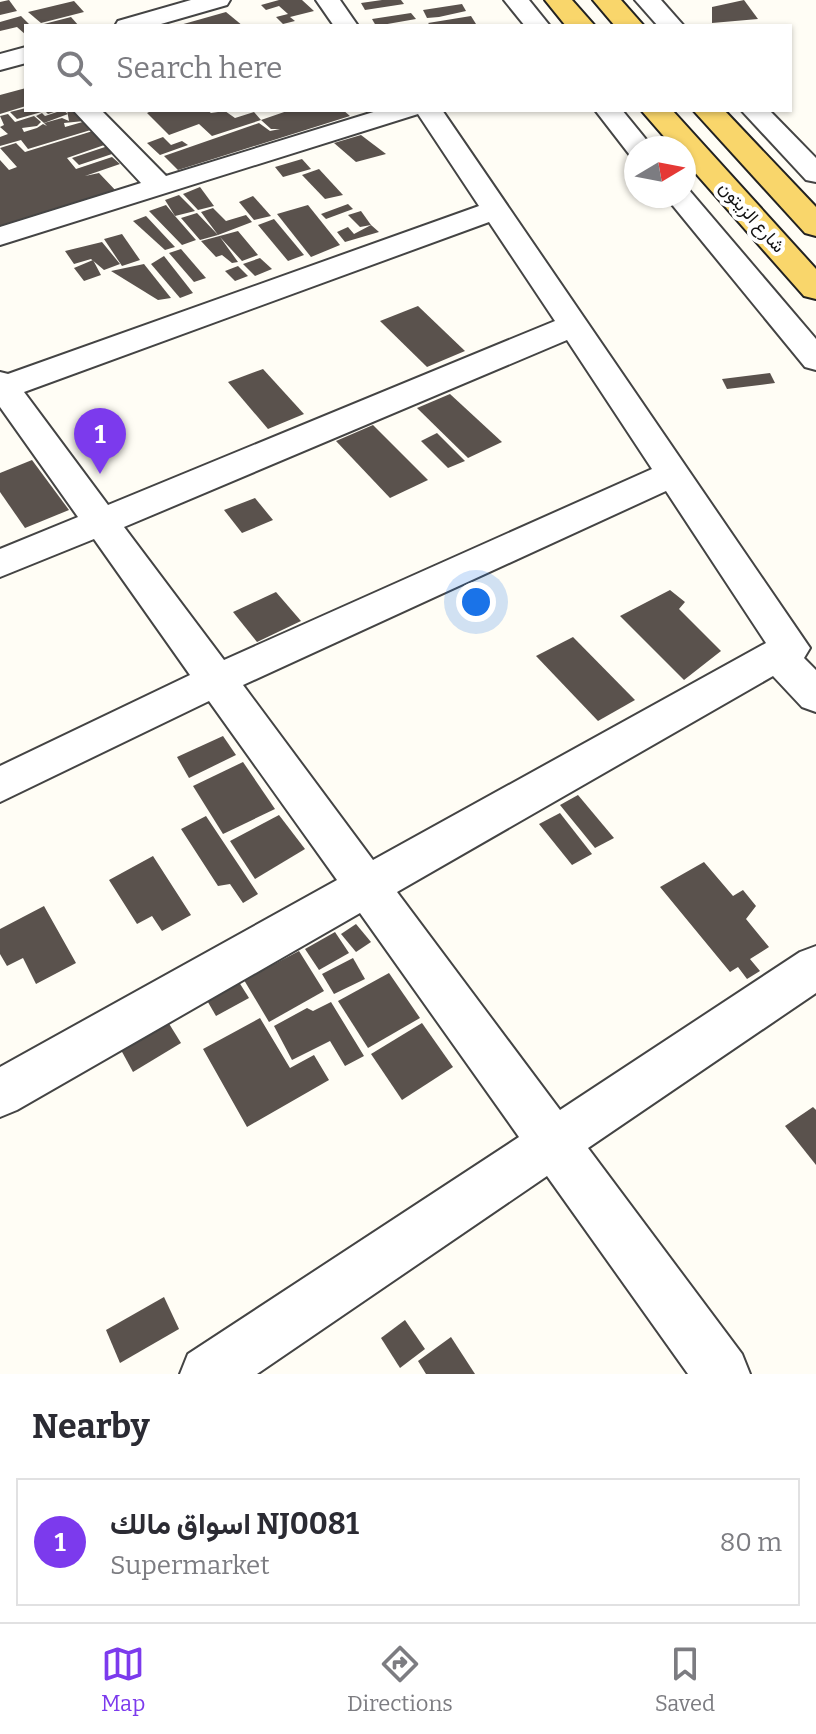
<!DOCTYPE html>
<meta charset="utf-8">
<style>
:root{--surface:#fff;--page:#f7f7f7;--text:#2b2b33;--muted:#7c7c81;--line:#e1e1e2;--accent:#7c3aed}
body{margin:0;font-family:Bitter,Vazirmatn,serif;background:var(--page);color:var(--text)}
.compass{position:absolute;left:624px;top:136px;width:72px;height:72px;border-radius:50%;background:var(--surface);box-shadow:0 2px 6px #0004;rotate:80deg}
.you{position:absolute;left:476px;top:602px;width:28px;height:28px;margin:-20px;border:6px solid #fff;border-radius:50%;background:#1a73e8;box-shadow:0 0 0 12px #1a73e833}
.badge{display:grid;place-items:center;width:52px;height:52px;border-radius:50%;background:var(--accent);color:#fff;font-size:26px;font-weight:700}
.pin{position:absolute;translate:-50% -66px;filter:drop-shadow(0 2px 4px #0008)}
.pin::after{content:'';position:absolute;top:42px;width:28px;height:24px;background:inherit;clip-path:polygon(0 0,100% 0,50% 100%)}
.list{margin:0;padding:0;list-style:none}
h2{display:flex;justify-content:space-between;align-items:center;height:104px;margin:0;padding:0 32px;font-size:34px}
h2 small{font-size:26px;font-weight:400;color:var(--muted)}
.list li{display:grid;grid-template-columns:52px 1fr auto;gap:24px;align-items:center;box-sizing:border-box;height:128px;margin:0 16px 16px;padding:0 16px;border:2px solid var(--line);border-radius:0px}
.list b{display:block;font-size:30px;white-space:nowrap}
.list p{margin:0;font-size:26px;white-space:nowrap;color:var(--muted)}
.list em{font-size:26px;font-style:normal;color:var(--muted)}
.icon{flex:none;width:44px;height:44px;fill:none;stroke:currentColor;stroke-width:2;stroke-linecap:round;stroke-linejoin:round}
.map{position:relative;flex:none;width:816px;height:1374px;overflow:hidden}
.search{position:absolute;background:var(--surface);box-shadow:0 2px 6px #0004;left:24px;right:24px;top:24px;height:88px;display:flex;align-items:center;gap:20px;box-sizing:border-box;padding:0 28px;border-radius:0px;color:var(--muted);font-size:30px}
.sheet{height:248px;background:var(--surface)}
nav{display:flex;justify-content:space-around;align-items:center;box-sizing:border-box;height:112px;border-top:2px solid var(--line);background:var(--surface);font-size:22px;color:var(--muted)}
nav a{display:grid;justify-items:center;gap:4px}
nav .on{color:var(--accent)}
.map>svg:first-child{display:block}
.building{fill:#5a524d}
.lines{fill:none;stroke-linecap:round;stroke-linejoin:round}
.minor-casing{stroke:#444;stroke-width:4}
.major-casing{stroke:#222;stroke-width:4}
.minor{fill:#fff;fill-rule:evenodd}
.major{fill:#f9d66b;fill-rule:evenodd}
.labels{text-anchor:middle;stroke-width:8;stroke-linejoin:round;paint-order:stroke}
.far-street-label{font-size:18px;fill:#111;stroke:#fff}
</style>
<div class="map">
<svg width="816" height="1374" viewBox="0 0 816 1374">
<rect width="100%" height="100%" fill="#fffdf5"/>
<!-- building -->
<g class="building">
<polygon points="9,0 17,11 0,15 0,2"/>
<polygon points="279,0 302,0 314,11 290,17 295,21 283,24 276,17 288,14 279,6 266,10 261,5"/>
<polygon points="382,0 401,0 404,4 365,10 361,3"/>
<polygon points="744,0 758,19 712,23 712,7"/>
<polygon points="74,1 84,12 41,23 28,12"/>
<polygon points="462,4 466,11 439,17 427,18 423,10"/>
<polygon points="226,12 243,26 181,26 180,25"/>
<polygon points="411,13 416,19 376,26 372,19"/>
<polygon points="21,16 31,26 26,26 26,35 17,27 0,31 0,22"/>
<polygon points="471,16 476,24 431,26 428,23"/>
<polygon points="71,17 79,26 40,26 40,25"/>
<polygon points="26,88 26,106 0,114 0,95"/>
<polygon points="26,108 26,110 57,111 48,114 45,111 17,119 10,112"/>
<polygon points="63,110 68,114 44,123 36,116 42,113 45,116"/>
<polygon points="67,110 82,110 84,121 64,123 65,127 86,121 94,129 28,149 21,140 0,146 0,137 8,134 0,127 4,125 0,116 8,114 15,122 34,116 41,122 37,126 22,128 24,132 37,128 43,124 47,126 44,123 62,118 69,121"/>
<polygon points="153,110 207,110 211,113 225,111 235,118 254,112 261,120 290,110 343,110 350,116 178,170 164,156 259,123 270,131 280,129 271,129 261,120 212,136 199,124 169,135 147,113"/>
<polygon points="96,130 110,143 67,158 76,169 112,157 120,164 85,176 99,173 118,193 0,233 0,160 9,170 17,167 0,148 16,143 25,152"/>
<polygon points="361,135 386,154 356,162 334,143"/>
<polygon points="163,137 171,145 182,141 188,145 160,155 147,143"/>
<polygon points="111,145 118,152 79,165 72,158"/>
<polygon points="302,159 311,169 283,177 275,167"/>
<polygon points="319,169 343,195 325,199 302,175"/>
<polygon points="200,187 214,206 198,210 183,194"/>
<polygon points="179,195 195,211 175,216 165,200"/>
<polygon points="253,196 271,216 254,220 239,202"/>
<polygon points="348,204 353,209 326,219 321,214"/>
<polygon points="166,205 175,216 196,240 182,245 149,211"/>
<polygon points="308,205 340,245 311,257 277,214"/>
<polygon points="213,208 226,221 246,215 252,222 218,235 200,240 181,218 197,213 218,235 201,212"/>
<polygon points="361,211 371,225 360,227 348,215"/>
<polygon points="146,216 175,247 165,250 133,221"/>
<polygon points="274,219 304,255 288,261 258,225"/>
<polygon points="371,225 379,232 345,242 337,232 348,227 354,234"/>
<polygon points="238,231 258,255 242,261 220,237 238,262 232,263 222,255 216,257 201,241"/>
<polygon points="122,234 140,260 122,266 104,239"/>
<polygon points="102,242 120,264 104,270 91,259 74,264 65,251"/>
<polygon points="181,249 206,278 194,282 169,253"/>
<polygon points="164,256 193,293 180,298 151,264"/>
<polygon points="260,258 272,269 255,276 243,264"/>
<polygon points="93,260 101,275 84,281 74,268"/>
<polygon points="144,264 171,298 158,300 111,271"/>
<polygon points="238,266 248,276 235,281 225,271"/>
<polygon points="418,306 465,351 427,367 380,321"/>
<polygon points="263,369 304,414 268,429 228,382"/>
<polygon points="770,373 775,383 727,389 722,379"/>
<polygon points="450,394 502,442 468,458 417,408"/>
<polygon points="373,425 428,480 390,498 336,441"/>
<polygon points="437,433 465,461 448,468 421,441"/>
<polygon points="32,460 69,510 25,528 0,492 0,473"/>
<polygon points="255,498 273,520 242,533 224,510"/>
<polygon points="670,590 685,602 679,609 721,651 684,680 620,616"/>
<polygon points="276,592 301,621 257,642 233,612"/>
<polygon points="573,637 635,700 598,721 536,656"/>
<polygon points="223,736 236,755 189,778 177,757"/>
<polygon points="243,762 275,809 223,834 193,786"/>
<polygon points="578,795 614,838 595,848 560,805"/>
<polygon points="560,813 592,854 572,865 539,824"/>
<polygon points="279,815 305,849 255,879 230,841"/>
<polygon points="206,816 258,894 243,903 230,884 218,886 181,829"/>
<polygon points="153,856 191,915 162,931 152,916 137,924 109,880"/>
<polygon points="704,862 733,896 743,890 756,906 746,919 769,947 750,959 760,971 747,979 738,967 730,972 660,887"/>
<polygon points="44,906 76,963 36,984 23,958 7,966 0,954 0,929"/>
<polygon points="356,924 371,942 356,952 341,934"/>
<polygon points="335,932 349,953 319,970 305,949"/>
<polygon points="299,951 324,991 269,1022 244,980"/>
<polygon points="353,958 365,979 334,994 322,974"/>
<polygon points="389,973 420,1018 368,1048 338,1001"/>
<polygon points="237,979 249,998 216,1016 205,997"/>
<polygon points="331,1002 364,1056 345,1066 330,1041 292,1060 274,1026 307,1008 313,1011"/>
<polygon points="260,1018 290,1068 314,1055 329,1080 247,1127 203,1049"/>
<polygon points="168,1022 181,1043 133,1072 121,1050"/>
<polygon points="422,1023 453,1067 402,1100 371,1054"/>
<polygon points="813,1107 816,1110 816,1165 785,1126"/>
<polygon points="164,1297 179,1329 120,1363 106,1330"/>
<polygon points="405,1320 425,1349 400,1368 381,1338"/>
<polygon points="451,1337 475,1374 426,1374 418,1361"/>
</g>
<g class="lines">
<defs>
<g id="minor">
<polygon points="191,0 230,0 227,5 154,26 115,26 118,21"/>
<polygon points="316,0 340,0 358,26 334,26"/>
<polygon points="504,0 529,0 550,26 525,26"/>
<polygon points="635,0 661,0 684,26 658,26"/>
<polygon points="26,47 26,63 0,70 0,54"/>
<path d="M73,110H101L166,176L380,110H442L810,648L804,658L816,670V712L802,707L773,676L397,892L560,1110L800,952L816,946V993L588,1148L742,1354L750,1374H688L547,1176L257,1374H180L188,1354L519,1137L360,913L17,1110L0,1117V1067L337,880L209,701L0,802V766L190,675L94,539L0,577V549L78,517L0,407V372L8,374L479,206L418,114L0,245V227L141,183ZM489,222L555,321L108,505L24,392ZM567,340L652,469L224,660L124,527ZM666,491L766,643L373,860L243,685Z"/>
<polygon points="595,110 622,110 653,148 636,148 636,156 629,154"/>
<polygon points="741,110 769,110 816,158 816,182 806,180"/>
<polygon points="684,189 689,190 816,339 816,370 805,367 665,196 684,196"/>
</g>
<g id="major">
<polygon points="545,0 572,0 595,26 566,26"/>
<polygon points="593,0 621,0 644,26 615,26"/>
<polygon points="641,110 672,110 816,269 816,299 804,296 684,160 684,148 674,148"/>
<polygon points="693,110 724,110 816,207 816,236 805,233"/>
</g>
</defs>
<!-- minor casing -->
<use href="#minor" class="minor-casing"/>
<!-- major casing -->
<use href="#major" class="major-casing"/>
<!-- minor -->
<use href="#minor" class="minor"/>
<!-- major -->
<use href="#major" class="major"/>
</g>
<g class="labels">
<!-- far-street labels -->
<g class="far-street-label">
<text transform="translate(752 217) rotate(48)" y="6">شارع الزيتون</text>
</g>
</g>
</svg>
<svg class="compass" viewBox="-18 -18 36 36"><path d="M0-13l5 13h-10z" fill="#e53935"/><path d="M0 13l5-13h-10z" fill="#7c7c81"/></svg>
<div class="you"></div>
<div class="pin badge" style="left:100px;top:474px">1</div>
<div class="search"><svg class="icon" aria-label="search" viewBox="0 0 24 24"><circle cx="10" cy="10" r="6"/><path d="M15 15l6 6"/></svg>Search here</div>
</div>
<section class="sheet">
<h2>Nearby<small></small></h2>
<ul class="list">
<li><span class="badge">1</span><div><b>اسواق مالك NJ0081</b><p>Supermarket</p></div><em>80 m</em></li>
</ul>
</section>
<nav>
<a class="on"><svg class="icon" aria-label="map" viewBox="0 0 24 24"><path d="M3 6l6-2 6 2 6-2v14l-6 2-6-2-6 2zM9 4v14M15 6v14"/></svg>Map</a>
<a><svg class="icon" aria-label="directions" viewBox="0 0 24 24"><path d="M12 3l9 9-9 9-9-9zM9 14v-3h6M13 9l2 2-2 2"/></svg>Directions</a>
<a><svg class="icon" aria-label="saved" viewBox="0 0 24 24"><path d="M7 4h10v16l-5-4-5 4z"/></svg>Saved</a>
</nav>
